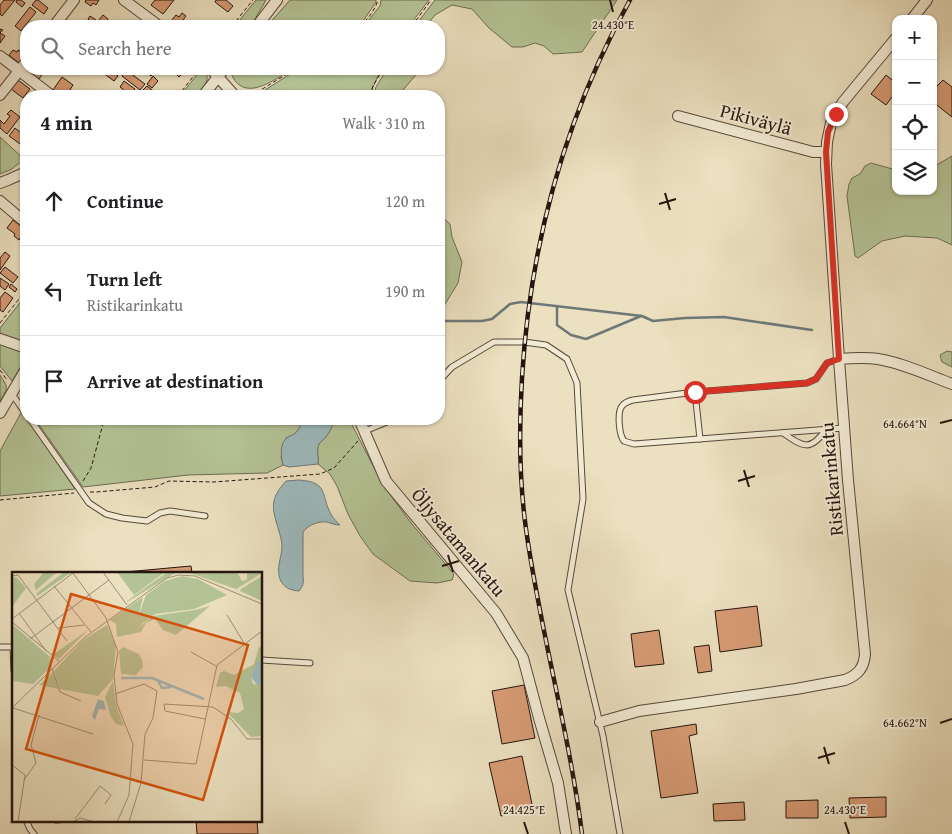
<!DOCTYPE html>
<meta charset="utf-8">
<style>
:root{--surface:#fff;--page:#f2f2f2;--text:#202124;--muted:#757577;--line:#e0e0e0}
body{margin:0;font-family:"Gentium Book Plus",serif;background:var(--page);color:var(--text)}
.controls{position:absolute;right:15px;top:15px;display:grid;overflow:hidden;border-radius:10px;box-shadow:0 1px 4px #0004}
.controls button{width:45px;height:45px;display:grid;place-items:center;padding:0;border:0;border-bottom:1px solid var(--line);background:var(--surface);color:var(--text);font:25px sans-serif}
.stop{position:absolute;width:15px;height:15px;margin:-11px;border:4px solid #d93025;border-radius:50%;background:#fff}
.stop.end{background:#d93025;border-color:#fff;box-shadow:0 1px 5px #0008}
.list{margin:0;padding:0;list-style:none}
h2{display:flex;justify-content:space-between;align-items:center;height:65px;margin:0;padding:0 20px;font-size:21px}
h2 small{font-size:16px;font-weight:400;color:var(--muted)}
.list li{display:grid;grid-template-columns:32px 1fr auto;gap:15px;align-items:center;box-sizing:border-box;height:90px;padding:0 20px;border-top:1px solid var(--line)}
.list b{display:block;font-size:19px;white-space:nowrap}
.list p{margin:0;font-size:16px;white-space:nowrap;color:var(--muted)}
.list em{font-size:16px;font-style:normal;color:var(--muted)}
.icon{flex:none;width:28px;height:28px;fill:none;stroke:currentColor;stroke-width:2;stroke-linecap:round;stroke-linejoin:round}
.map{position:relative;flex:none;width:952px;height:834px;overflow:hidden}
.search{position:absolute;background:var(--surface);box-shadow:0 1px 4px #0004;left:20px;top:20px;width:425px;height:55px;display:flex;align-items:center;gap:12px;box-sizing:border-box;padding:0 18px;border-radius:20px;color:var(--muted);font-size:19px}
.panel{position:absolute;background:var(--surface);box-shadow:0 1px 4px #0004;left:20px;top:90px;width:425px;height:335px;border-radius:20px}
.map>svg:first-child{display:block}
.green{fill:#b4c395;stroke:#6c6c52}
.water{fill:#9dbabd;stroke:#6d7877}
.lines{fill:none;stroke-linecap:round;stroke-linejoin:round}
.stream{stroke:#6d7877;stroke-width:2.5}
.building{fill:#d69a74;stroke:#25150f}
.service-casing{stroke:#56483b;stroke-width:7}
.minor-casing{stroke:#56483b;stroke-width:12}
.path{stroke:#25150f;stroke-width:1;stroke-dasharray:4 2.5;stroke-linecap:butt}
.service{stroke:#f2ebd5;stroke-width:5}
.minor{stroke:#f2ebd5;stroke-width:10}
.rail-casing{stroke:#25150f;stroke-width:4.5}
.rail{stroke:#f2ebd5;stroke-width:2.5;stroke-dasharray:8;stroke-linecap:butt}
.route{stroke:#d93025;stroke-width:6}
.ticks{fill:none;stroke:#25150f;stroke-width:2}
.labels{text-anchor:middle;stroke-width:4;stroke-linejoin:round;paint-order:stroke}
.street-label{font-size:19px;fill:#25150f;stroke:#f2ebd5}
.inset-river{fill:none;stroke:#9dbabd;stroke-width:2.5}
.inset-road{fill:none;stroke:#9c8f79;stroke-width:1}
.view{fill:#d4520c;fill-opacity:0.15;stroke:#d4520c;stroke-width:2.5}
.inset-edge{fill:none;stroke:#25150f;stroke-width:2.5}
.ticks-label{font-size:12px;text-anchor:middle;fill:#25150f;stroke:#f2ebd5;stroke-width:4;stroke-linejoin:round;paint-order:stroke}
</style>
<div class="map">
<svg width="952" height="834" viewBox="0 0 952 834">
<rect width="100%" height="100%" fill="#ebe0bf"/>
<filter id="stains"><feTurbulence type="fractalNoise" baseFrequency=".004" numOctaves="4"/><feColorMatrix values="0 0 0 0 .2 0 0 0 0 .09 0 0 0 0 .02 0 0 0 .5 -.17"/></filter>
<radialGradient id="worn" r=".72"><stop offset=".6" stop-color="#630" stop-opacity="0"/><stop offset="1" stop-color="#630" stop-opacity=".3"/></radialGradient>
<!-- green -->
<g class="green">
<polygon points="256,0 266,0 251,26 235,26"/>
<polygon points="290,0 376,0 376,2 361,24 358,26 267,26"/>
<polygon points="381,0 429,0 409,26 364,26 380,6"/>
<polygon points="435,0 617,0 582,52 553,54 544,46 535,43 523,47 512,47 489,28 472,9 452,5 435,15 426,26 415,26"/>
<path d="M204,69C212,80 203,87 197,96H180L200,71Z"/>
<path d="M234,69H292C274,80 243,104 231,73Z"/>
<polygon points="298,69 381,69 369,96 266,96 265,90"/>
<polygon points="387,69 417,69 415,76 403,90 390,96 373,96 376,87"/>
<polygon points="0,137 24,159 12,169 0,174"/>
<polygon points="952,156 952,245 937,238 905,236 882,241 858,258 855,256 847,196 849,184 852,178 860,174 865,166 871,163 896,170 896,191 933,191 933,167"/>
<polygon points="439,214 450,224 452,237 462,262 458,283 442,309 439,310"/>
<polygon points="26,295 26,342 15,340 0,334 0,328"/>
<path d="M0,343C5,345 11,346 16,349C31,356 17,372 12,381L0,366Z"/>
<polygon points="947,351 952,352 952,367 942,362 940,355"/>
<path d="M0,375C9,389 8,387 0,401Z"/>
<polygon points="22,411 26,419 27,419 75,489 0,496 0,451"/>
<path d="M35,419H304C301,422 301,426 299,429C296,434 291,436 286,438L281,457L283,465L267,473L188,475L83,487Z"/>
<path d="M333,419H349L383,485L411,523L454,574L452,580L437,583L410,581L373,554L360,536L348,514L337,486L330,474L318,464C319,458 316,450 319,444C320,442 324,439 325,438C330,432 333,426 333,419Z"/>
</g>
<!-- water -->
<g class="water">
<path d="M304,419H333C333,426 330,432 325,438C324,439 320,442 319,444C316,450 319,458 318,464L289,467L283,465C281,456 279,443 288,437C292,435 296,434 298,430C301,426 300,423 304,419Z"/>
<path d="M299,480C330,482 320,496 332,516C334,519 337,522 340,525C334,525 331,523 327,522C318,521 308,525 303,532V577C304,583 303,586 299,591C283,590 277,580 279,565C280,558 282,552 282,546C282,541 280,535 279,531C272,508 269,500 286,481Z"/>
</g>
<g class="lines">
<!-- stream -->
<g class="stream">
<polyline points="557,306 557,325 571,335 586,339 641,316"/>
<polyline points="439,321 482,321 492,319 510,304 521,302 642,316 653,321 685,318 724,317 812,330"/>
</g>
</g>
<!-- building -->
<g class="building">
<polygon points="4,0 15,0 2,16 0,14 0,5"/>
<polygon points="17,0 21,0 25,3 22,7 16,2"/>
<polygon points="36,0 38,0 48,8 44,14 32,5"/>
<polygon points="86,0 99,0 96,5 93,3 91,6 85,2"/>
<polygon points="155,0 174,0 163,14 151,5"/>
<polygon points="216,0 226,0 233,6 228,12 215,2"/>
<polygon points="30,7 36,12 21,31 15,26"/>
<polygon points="182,13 186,16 183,20 186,22 183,26 179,26 171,21 176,15 179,17"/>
<polygon points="103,15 108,19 103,26 94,26"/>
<polygon points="90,16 96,20 93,23 88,19"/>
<polygon points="87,20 92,24 91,26 83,26"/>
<polygon points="136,21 142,26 132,26"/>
<polygon points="0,29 3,30 0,33 5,36 0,43"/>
<polygon points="13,50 17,52 18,50 23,53 21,55 24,57 19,63 9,55"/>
<polygon points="25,69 41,69 44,71 39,79"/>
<polygon points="60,69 71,69 67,74"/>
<polygon points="98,69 109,69 118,76 114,81"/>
<polygon points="114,69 124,69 121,74"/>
<polygon points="149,69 157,69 151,76 146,72"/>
<polygon points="176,69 186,69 179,77 174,72"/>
<polygon points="126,70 145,84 140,90 122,76"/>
<polygon points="886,75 896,83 896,92 886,105 871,94"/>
<polygon points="153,76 158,81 152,88 147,84"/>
<polygon points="62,77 73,85 66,96 62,96 53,90"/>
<polygon points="18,80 30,89 23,98 11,89"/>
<polygon points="943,80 952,87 952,117 933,102 933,90"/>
<polygon points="124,81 135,89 130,95 120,87"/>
<polygon points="147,86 156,93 153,96 149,96 142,91"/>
<polygon points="11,110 20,117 7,134 0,128 0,120 4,124 10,116 7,114"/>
<polygon points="15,128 26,137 26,142 23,146 9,136"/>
<polygon points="13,220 26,230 26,238 24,241 20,238 19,240 14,236 15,234 7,228"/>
<polygon points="5,252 10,256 0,270 0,258"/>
<polygon points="5,267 18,277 13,283 0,273"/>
<polygon points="0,278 9,284 5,290 0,286"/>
<polygon points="11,284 17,289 15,292 9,287"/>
<polygon points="5,292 13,298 3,312 0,310 0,298"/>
<polygon points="191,566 192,573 125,573 125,572"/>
<polygon points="757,606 762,646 720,652 715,611"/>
<polygon points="659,630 664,664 635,667 631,634"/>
<polygon points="709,645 712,671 698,673 694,647"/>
<polygon points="524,685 535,738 502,744 492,691"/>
<polygon points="696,724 697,734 689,736 698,793 661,798 651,731"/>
<polygon points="522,756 533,809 501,816 489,763"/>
<polygon points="886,797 886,817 850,818 849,798"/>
<polygon points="818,800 818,818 786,818 786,801"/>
<polygon points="744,802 745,820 714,821 713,804"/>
<polygon points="55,820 103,820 55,823"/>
<polygon points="196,820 257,820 258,834 197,834"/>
</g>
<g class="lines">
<defs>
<g id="service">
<path d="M839,359L827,363L816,379L807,383L695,392L633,400C629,401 625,402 622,406C617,412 619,435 624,441L634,444L844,428"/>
<polyline points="439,381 452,367 494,342 524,342 546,345 567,359 577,383 583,499 568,590 603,736 620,834"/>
<polyline points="695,392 700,439"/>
<polyline points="12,394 26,414"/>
<polyline points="30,419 89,503 106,514 122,518 147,521 160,513 170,511 205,516"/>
<polyline points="365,431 394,419"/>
<path d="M783,433C803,447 811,452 826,429"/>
<polyline points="0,647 14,647"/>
<polyline points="13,647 14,671"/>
<polyline points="261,660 310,663"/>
<polyline points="26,820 30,829 34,834"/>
</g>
<g id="minor">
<polyline points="124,0 159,26"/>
<polyline points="912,19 927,0"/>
<polyline points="54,26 74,0"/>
<polyline points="257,26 277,0"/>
<polyline points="0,56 52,96"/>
<polyline points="211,69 235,96"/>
<polyline points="0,95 26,62"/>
<polyline points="203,96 224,69"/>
<polyline points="678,116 802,149 813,152 826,152"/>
<polyline points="0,183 8,180 26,172"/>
<polyline points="0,201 26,223"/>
<polyline points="0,339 26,348"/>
<path d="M839,359C852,358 865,357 878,359C903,363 928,375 952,384"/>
<polyline points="0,413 26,369"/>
<polyline points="359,419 386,481 496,613 523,658 539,718 558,783 566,834"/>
<path d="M600,722L639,711L796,689L845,680C858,675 864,668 865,654L848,480L839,359L826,164L827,142L831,123L836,114L843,102L896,38"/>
</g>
</defs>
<!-- service casing -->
<use href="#service" class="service-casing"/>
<!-- minor casing -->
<use href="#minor" class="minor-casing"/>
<!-- path -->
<g class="path">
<polyline points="232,26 253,0"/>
<path d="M360,26C368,19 375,10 378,0"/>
<polyline points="412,26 431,0"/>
<polyline points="178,96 199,69"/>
<polyline points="251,96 295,69"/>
<polyline points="370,96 373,86 383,69"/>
<polyline points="402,96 408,94"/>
<polyline points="0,323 26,290"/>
<polyline points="0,370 7,380"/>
<polyline points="83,481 91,468 103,424 106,419"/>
<polyline points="90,492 96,492 155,487 169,481 214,482 320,474 334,468 358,441"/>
<polyline points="0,500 74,493"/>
</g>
<!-- service -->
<use href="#service" class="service"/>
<!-- minor -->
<use href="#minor" class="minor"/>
<defs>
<path id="rail" d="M582,834C569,731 540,631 526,529C519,479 519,428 522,378C530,245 565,117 630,0"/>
</defs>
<!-- rail casing -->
<use href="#rail" class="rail-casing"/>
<!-- rail -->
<use href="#rail" class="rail"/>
</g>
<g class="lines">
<!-- route -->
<polyline class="route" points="695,392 807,383 816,379 827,363 839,359 826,152 828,132 836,114"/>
</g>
<!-- ticks -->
<path class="ticks" d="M610,0L613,12M665,193L670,210M659,204L676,199M940,423L952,420M744,470L749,487M738,481L755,476M448,555L453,572M442,566L459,561M940,723L952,719M824,747L829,764M818,758L835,753M524,822L528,834M845,822L849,834"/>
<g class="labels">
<!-- street labels -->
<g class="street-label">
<text transform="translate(756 119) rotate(15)" y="7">Pikiväylä</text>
<text transform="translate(831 479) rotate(-95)" y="7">Ristikarinkatu</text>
<text transform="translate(459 542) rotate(50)" y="7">Öljysatamankatu</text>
</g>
</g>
<!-- overview -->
<g transform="translate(12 572)">
<rect width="250" height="250" fill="#ebe0bf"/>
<path d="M32,0H45L24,18L22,12ZM52,0H60L25,24V21ZM105,0H153L122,23ZM155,0H165L115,30V29ZM175,0H225L230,9L235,8V0L250,1L224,17ZM170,4L186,7L215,23L182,37L143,42L131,51L125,57L141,44L183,38L198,34L164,63L151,58L143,47L134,51L129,60L105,65L104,52L98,48L131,25L126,45L134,23L153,9ZM250,4V29L228,19L229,17ZM4,5L14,16L0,35V6ZM1,53L38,85L39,95L21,112L0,109ZM95,53L104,74L101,107L86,124L48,117L42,99L71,68ZM76,58L47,87L41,83L42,82ZM111,75L127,82L130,88L131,95L124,103L109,102L107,79ZM247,75L250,76V88L246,90L239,105L241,112L247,113L250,110V164L239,165L215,140L226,141L232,137L228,121L214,114L204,115L208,101L212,99L222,103L242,92ZM41,100L47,117L27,113ZM101,109L104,133L112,154L104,152L99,145L93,125Z" fill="#b4c395"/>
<path d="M250,88V110L246,114L239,105L245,90ZM86,127L92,129L94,138L87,137L83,148L80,144Z" fill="#9dbabd"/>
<path class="inset-river" d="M109,106H140L192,127M146,109L150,116L159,115"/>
<path class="inset-road" d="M91,0L115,33M61,1L94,46L106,80L102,103L105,132L121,172L117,223L105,250M0,4L6,3L55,69M42,14L79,60M7,41L34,79M215,43L232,71M0,47L61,1M0,50L47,89M46,56L72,53M18,67L97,8M179,80L204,94M40,96L48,120L69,129M103,122L132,112L145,119L141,146L133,162L129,211L117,250M0,136L72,66L155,6L167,3L183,4L250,32M1,136L81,162M193,147L153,139L152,132L201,135L219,147L235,167H250M132,188L184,192L205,93L250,59M0,193L13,203L6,250M12,208L24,191L19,173L27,143M63,247L88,214L99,223L93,232M61,250L68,246L83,250"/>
<path class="view" d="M59,22L236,73L191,228L14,177Z"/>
<rect width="250" height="250" class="inset-edge"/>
</g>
<g class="ticks-label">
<text x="613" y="29">24.430°E</text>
<text x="905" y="428">64.664°N</text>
<text x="905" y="727">64.662°N</text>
<text x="524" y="814">24.425°E</text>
<text x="845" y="814">24.430°E</text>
</g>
<rect width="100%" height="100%" filter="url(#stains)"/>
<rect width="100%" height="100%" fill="url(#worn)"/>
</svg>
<div class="controls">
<button>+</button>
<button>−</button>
<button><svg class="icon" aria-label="locate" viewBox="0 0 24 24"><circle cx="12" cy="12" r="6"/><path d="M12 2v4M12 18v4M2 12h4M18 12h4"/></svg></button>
<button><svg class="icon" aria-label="layers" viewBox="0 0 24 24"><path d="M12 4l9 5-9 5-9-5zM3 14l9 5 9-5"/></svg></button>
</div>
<div class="stop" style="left:695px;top:392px"></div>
<div class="stop end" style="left:836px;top:114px"></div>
<div class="search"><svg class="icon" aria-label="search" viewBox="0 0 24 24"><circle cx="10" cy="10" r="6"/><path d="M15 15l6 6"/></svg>Search here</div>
<section class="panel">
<h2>4 min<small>Walk · 310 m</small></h2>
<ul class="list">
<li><svg class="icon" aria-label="ahead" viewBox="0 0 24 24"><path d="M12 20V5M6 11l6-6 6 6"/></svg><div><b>Continue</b></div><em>120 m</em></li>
<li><svg class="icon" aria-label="left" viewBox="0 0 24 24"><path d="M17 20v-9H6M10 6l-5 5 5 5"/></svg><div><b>Turn left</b><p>Ristikarinkatu</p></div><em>190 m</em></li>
<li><svg class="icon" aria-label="arrive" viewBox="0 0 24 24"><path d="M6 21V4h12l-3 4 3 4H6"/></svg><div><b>Arrive at destination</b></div></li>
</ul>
</section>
</div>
